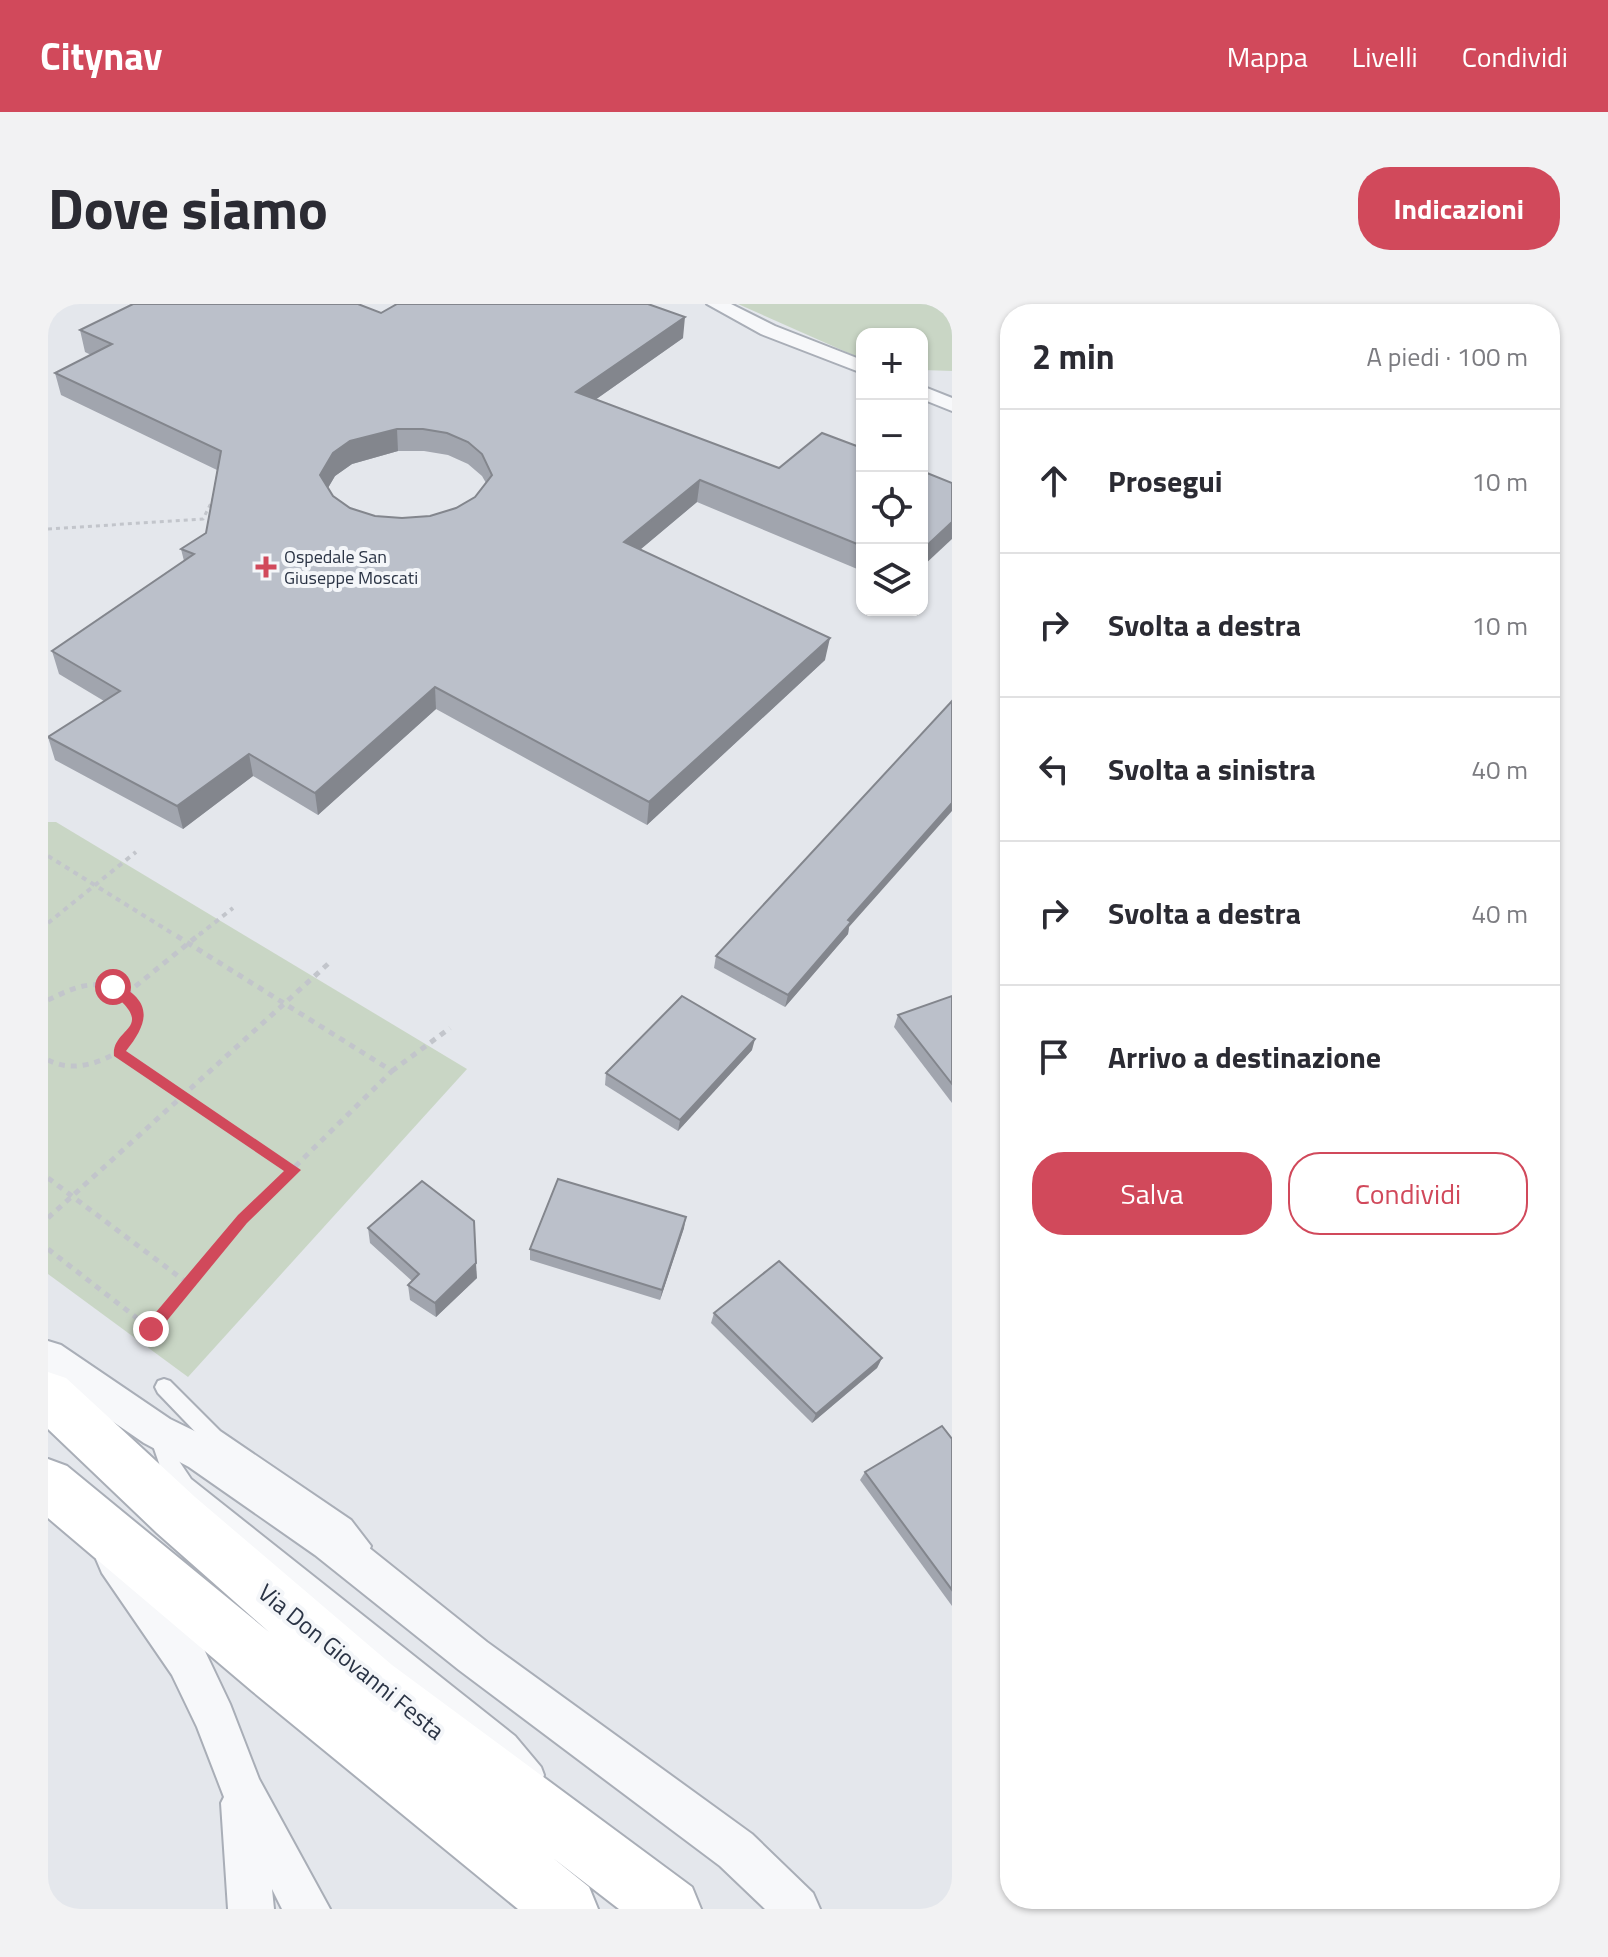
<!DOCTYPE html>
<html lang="it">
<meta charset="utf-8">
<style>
:root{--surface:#fff;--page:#f2f2f3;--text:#2b2b33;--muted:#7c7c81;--line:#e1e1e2;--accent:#d1495b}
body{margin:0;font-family:"Titillium Web",sans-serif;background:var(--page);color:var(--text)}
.controls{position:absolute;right:24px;top:24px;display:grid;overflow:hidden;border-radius:16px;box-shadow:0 2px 6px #0004}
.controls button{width:72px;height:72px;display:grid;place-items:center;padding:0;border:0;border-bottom:2px solid var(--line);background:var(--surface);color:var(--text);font:40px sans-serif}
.stop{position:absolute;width:24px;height:24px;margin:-18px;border:6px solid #d1495b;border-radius:50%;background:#fff}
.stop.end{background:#d1495b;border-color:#fff;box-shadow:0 2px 8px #0008}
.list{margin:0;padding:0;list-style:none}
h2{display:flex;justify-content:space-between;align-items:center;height:104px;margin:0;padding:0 32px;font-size:34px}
h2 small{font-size:26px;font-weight:400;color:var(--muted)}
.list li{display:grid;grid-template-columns:52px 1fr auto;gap:24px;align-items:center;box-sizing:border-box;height:144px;padding:0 32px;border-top:2px solid var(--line)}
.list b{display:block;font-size:30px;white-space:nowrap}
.list em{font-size:26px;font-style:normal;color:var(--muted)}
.actions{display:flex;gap:16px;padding:24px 32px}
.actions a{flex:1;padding:18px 0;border:2px solid var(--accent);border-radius:32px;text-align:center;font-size:28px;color:var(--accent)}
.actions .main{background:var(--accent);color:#fff}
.icon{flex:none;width:44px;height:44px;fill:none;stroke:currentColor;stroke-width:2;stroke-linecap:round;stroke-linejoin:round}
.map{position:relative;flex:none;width:904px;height:1605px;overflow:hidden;border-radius:32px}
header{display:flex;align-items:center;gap:48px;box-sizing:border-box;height:112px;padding:0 40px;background:var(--accent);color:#fff}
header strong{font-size:38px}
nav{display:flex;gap:44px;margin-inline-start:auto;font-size:28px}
.intro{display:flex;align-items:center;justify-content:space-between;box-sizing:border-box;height:192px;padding:0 48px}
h1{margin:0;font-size:56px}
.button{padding:20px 36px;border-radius:32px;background:var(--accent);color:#fff;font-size:28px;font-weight:700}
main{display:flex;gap:48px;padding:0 48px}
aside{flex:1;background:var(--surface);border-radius:32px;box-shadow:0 2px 6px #0004}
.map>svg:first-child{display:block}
.green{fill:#c9d6c5}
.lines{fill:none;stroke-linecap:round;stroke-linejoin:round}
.lane-casing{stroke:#a9aeb7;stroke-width:4}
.street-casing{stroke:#a9aeb7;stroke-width:4}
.secondary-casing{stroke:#a9aeb7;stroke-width:4}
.path-far2{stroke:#c2c5cb;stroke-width:3;stroke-dasharray:4 4;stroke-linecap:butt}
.path-far1{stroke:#c2c5cb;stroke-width:4;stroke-dasharray:5 5;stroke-linecap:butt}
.path{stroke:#c2c5cb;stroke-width:5;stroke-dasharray:6 6;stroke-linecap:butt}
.lane{fill:#f7f8fa;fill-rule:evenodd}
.street{fill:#f7f8fa;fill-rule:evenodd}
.secondary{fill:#fff;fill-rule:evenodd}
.wall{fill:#a1a5ae;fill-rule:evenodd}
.shaded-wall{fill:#83868d}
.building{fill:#bbc0ca;stroke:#83868d;stroke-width:2;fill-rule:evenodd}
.route{fill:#d1495b}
.poi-dot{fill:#d1495b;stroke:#f4f6f9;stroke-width:3}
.labels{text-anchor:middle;stroke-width:8;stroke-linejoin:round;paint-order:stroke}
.far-poi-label{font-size:18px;fill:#2b3445;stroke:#f4f6f9;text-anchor:start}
.near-street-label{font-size:24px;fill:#2b3445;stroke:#f4f6f9}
</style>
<header>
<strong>Citynav</strong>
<nav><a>Mappa</a><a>Livelli</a><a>Condividi</a></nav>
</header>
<div class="intro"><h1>Dove siamo</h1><a class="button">Indicazioni</a></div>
<main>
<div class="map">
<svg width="904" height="1605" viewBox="0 0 904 1605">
<rect width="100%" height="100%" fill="#e4e7ec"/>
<!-- green -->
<g class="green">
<polygon points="690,0 904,0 904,67 874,66 874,30 814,30 814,55"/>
<polygon points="0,518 8,518 419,765 140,1073 0,970"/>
</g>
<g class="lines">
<defs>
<g id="lane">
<polygon points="116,1075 122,1077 172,1127 303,1216 323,1242 320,1249 313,1252 306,1249 289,1230 158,1139 110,1089 107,1083 110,1077"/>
<polygon points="110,1121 117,1124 127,1151 143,1175 467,1432 493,1463 496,1471 493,1479 485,1482 477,1479 451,1448 129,1189 112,1162 101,1130 103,1124"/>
</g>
<g id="street">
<polygon points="659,0 683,0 727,22 814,56 814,69 713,30"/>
<polygon points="874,82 904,94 904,107 874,95"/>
<polygon points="0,1037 13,1041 122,1115 167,1137 295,1223 439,1338 704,1530 765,1589 772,1605 717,1605 672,1562 411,1366 267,1251 141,1163 96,1139 0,1073"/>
<polygon points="68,1235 82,1241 154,1341 182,1400 211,1475 282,1605 234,1605 224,1585 226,1605 180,1605 173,1499 176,1493 149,1423 124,1371 54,1269 48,1255 54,1241"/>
</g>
<polygon id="secondary" points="0,1068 18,1074 147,1193 344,1361 644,1583 653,1605 571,1605 505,1554 541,1583 550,1605 470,1605 204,1387 0,1214 0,1155 19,1162 221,1328 109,1229 0,1125"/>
</defs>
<!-- lane casing -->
<use href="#lane" class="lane-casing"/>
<!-- street casing -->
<use href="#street" class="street-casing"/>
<!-- secondary casing -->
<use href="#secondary" class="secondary-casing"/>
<!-- path-far2 -->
<polyline class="path-far2" points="0,225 155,215 167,191"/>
<!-- path-far1 -->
<g class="path-far1">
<polyline points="0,552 127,631"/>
<polyline points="0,619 88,548"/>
<polyline points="151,631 185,604"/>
</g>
<!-- path -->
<g class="path">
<polyline points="78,690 153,629"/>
<path d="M0,696C17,688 34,679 53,681C78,684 99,711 83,735C76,746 65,751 54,756C35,763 18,765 0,756"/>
<polyline points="70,749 246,866"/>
<polyline points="344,767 402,724"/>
<polyline points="0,874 142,981"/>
<polyline points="0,914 281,659"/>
<polyline points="0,945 103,1025 194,915 344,767 124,629"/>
</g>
<!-- lane -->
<use href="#lane" class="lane"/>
<!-- street -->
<use href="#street" class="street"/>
<!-- secondary -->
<use href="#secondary" class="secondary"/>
</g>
<!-- wall -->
<g class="wall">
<path d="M333,9L635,34L547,96L731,164L814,144V267L649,198L593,245L777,356L599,521L388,405L270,511L205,472L135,525L7,456L0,433L56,397L11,370L4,347L136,257L133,245L158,229L169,166L13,91L7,69L43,51L37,48L32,26ZM350,147H376L400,151L420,160L434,172L438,179L427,193L408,204L382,212L354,214L327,212L302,204L285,192L280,184L287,172L304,160Z"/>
<polygon points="801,623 800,630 737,703 666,664 668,652"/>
<polygon points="904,692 904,799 846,723 850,711"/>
<polygon points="704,746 630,827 557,781 558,769"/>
<polygon points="320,924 429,974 388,1013 362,996 360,981 364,977 322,939"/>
<polygon points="636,924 612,996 482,956 482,945"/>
<polygon points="666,1009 834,1054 829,1064 764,1119 663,1019"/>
<polygon points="904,1135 904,1302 812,1176 817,1168"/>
</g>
<!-- shaded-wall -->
<g class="shaded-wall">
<polygon points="637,13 635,34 527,110 528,88"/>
<polygon points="349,125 350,147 304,160 287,172 274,194 272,171 285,149 302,137"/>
<polygon points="652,176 649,198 575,260 576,238"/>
<polygon points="904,218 904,235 874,263 874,246"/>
<polygon points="782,334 777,356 599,521 601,498"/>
<polygon points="387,383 388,405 270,511 267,489"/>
<polygon points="201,450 205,472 135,525 129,502"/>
<polygon points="904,499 904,507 801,623 800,630 737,703 740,691 800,616"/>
<polygon points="707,735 704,746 630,827 632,816"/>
<polygon points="638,913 636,924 612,996 614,986"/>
<polygon points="428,959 429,974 388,1013 387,999"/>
<polygon points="834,1054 829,1064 764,1119 768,1110"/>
</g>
<!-- building -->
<g class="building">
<path d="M85,0H310L333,9L349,0H600L637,13L528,88L731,164L774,129L814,144V242L652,176L576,238L782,334L601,498L387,383L267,489L201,450L129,502L0,433L72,387L4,347L146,250L133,245L158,229L173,147L7,69L64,40L32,26ZM349,125H375L399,129L420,138L434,150L444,171L427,193L408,204L382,212L354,214L327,212L302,204L285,192L272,171L285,149L302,137Z"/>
<polygon points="874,167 904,179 904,218 874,246"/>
<polygon points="904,397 904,499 800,616 803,618 740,691 668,652"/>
<polygon points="634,692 707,735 632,816 558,769"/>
<polygon points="904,692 904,780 850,711"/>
<polygon points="510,875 638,913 614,986 482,945"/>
<polygon points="374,877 426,917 428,959 387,999 360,981 371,970 320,924"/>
<polygon points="731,957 834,1054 768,1110 666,1009"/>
<polygon points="894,1122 904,1135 904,1286 817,1168"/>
</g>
<!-- route -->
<path class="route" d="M65,678C105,696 102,717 78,747L253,866L199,919L108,1030L103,1032L98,1030V1020L190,911L236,867L66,752C63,722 112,726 60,686V680Z"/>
<!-- markers -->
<path class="poi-dot" d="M214 251h8v8h8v8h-8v8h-8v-8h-8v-8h8z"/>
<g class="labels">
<!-- far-poi labels -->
<g class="far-poi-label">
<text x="236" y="259">Ospedale San<tspan x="236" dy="21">Giuseppe Moscati</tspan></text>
</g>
<!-- near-street labels -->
<g class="near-street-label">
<text transform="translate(303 1358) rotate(39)" y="8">Via Don Giovanni Festa</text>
</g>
</g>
</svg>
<div class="controls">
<button>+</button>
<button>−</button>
<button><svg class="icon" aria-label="locate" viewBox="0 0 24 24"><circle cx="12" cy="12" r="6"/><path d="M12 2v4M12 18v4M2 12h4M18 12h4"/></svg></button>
<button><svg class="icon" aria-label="layers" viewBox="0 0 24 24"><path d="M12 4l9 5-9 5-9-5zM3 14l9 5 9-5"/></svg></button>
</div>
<div class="stop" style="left:65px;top:683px"></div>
<div class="stop end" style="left:103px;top:1025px"></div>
</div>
<aside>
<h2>2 min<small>A piedi · 100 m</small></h2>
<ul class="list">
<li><svg class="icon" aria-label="ahead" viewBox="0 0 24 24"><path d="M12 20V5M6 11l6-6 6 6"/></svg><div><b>Prosegui</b></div><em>10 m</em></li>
<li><svg class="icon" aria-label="right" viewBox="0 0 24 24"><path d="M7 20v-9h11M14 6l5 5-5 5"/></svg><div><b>Svolta a destra</b></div><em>10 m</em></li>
<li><svg class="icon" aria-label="left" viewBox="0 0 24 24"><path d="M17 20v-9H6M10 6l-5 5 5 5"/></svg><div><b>Svolta a sinistra</b></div><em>40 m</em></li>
<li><svg class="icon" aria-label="right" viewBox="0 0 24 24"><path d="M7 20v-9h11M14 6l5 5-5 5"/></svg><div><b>Svolta a destra</b></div><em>40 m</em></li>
<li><svg class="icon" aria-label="arrive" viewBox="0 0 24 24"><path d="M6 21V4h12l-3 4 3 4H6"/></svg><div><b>Arrivo a destinazione</b></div></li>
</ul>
<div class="actions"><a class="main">Salva</a><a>Condividi</a></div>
</aside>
</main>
